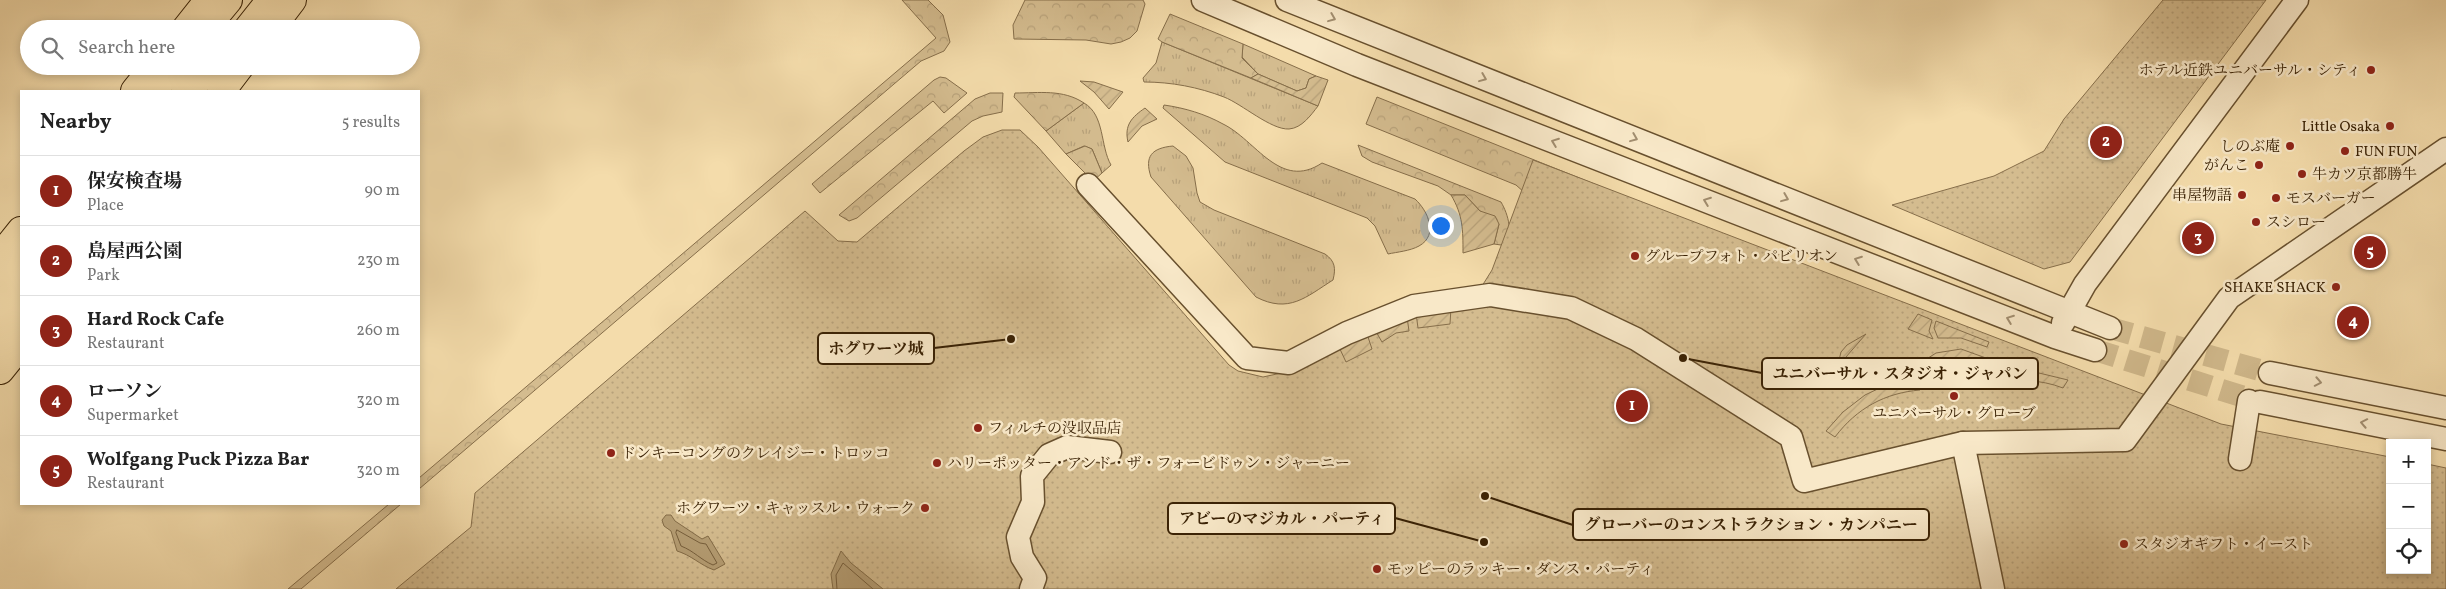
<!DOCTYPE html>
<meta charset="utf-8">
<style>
:root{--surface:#fff;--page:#f6f6f6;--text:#222;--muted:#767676;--line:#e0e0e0;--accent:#8f2418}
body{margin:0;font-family:Vollkorn,"Noto Serif JP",serif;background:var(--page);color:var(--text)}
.controls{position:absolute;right:15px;bottom:15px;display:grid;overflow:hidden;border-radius:0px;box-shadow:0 2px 8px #0003}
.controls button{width:45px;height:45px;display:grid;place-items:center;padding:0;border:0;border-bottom:1px solid var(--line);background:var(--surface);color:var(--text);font:25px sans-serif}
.you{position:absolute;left:1440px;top:225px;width:18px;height:18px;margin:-12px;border:4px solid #fff;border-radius:50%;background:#1a73e8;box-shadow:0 0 0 8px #1a73e833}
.badge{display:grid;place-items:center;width:32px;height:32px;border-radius:50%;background:var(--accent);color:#fff;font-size:16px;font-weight:700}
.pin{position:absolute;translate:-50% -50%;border:2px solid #fff;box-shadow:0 1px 5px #0006}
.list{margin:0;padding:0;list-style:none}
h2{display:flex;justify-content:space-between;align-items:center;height:65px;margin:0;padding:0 20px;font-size:21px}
h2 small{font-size:16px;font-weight:400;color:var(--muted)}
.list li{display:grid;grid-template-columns:32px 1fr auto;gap:15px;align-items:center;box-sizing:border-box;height:70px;padding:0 20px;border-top:1px solid var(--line)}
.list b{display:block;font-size:19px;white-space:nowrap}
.list p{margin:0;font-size:16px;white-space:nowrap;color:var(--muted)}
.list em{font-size:16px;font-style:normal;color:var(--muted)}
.icon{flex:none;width:28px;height:28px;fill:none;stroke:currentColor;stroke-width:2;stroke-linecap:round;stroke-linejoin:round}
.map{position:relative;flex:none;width:2446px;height:589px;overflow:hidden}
.search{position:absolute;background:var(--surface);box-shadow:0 2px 8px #0003;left:20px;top:20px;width:400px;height:55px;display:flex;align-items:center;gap:12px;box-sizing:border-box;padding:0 18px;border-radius:28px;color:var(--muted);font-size:19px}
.panel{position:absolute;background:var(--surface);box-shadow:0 2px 8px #0003;left:20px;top:90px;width:400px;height:415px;border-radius:0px}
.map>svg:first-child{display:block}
.grass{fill:url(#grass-tufts);stroke:#866e4a}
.forest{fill:url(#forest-crowns);stroke:#866e4a}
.park{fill:url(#park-dots);stroke:#866e4a}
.garden{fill:url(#garden-furrows);stroke:#866e4a}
.water{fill:#b49c72;stroke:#836b46}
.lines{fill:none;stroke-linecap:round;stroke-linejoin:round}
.shore{stroke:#765e3b;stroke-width:1}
.minor-tunnel{stroke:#cfb78a;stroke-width:22;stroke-dasharray:22 11;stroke-linecap:butt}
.minor-casing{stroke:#68502e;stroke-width:25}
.major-casing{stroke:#392104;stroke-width:30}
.highway-casing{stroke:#392104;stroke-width:30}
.minor{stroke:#f8e8c8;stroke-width:22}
.major{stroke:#f4dcab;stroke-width:28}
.highway{stroke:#f4dcab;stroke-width:28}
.oneway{stroke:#a28e70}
.poi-dot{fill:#8f2418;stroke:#f8e8c8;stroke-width:2}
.labels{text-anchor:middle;stroke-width:5;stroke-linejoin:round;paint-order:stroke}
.poi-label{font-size:15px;fill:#392104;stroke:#f8e8c8;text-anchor:start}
.leader{fill:none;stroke:#392104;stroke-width:2}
.callout-dot{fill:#392104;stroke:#f8e8c8;stroke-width:2}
.callout{fill:#f8e8c8;stroke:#392104;stroke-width:2}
.callout-label{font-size:16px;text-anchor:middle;font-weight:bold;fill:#392104}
</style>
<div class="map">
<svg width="2446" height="589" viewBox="0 0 2446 589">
<defs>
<pattern id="grass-tufts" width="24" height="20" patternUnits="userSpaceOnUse" patternTransform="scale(1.25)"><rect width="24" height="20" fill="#d4bc8f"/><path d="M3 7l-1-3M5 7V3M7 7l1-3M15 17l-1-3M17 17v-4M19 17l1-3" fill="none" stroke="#b7a17a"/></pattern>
<pattern id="forest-crowns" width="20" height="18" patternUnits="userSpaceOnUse" patternTransform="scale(1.25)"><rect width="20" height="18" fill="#d4bc8f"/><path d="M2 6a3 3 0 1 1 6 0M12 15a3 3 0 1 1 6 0" fill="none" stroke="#b7a17a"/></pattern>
<pattern id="park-dots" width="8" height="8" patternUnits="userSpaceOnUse" patternTransform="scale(1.25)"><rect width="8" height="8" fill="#d4bc8f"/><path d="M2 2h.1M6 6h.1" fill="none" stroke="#b7a17a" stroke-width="1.8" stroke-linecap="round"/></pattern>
<pattern id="garden-furrows" width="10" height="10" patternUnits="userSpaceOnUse" patternTransform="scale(1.25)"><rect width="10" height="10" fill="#d4bc8f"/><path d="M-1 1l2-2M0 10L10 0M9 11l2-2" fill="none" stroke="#b7a17a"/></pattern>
</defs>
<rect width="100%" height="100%" fill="#f4dcab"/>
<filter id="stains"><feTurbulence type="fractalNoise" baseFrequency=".004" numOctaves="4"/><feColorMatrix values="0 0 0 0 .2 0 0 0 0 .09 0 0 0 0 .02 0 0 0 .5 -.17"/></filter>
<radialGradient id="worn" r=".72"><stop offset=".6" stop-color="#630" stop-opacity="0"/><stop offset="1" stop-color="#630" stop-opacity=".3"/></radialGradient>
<!-- grass -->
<g class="grass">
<path d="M1162,42L1318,106C1311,115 1302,128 1289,129C1271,130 1242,104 1224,97C1198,87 1171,82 1144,82L1143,78L1156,63Z"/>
<polygon points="1243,44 1316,76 1309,79 1306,88 1297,91 1258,74 1242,57"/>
<path d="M1084,103C1105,115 1100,146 1111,165L1102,173L1092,149L1084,146L1066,154L1046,131Z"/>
<path d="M1164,105C1185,108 1205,114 1223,124C1256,140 1280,191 1322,163L1415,199C1428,211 1439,235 1419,246C1410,251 1397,252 1388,254L1375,226L1367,218L1225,162L1163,108Z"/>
<path d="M1173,146L1186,156L1193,168L1197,193L1200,202L1214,210L1325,254C1335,261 1336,268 1333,280C1306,297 1289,314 1256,297L1151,177C1144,156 1152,148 1173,146Z"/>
</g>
<!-- forest -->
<g class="forest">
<polygon points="902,0 928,0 943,15 950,42 944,51 921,61 419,489 419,478 936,38"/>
<polygon points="1025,0 1143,0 1145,4 1137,31 1130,38 1121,42 1111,44 1086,40 1014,39 1013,25"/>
<polygon points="1170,14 1243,44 1242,58 1258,74 1251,78 1162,42 1158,39"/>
<polygon points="940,77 946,78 967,93 944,113 933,101 820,193 812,184 934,80"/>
<polygon points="990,93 1003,93 1002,112 983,116 972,121 857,218 849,221 839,215 975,99"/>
<path d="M1015,93C1039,93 1063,89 1084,103L1046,131L1014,97Z"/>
<polygon points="1377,97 1864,292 1525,193 1516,185 1366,124"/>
<path d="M1358,145L1501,202C1508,214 1515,235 1501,245L1494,244L1499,224L1480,211L1465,195H1451L1438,186L1372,162L1362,156Z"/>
<polygon points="1085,146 1092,149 1102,173 1093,181 1066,154"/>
<polygon points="389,504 401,504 301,589 288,589"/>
</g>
<!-- park -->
<g class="park">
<polygon points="2163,0 2266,0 2070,262 2044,269 1892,205 1994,176 2044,151 2064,119"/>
<polygon points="1002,130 1020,130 1038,147 1229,365 1238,371 1263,377 1295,370 1331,351 1482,286 1492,270 1533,160 2221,424 2390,457 2390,570 2427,570 2427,464 2446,468 2446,589 396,589 471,527 475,493 805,211 838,241 857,242 964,151 983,137"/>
</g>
<!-- garden -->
<g class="garden">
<polygon points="1258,74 1297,91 1306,88 1309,79 1316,76 1328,80 1318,106 1251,78"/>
<polygon points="1080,81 1094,82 1123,92 1109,109 1094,92"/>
<path d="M1145,108L1157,119L1142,126L1128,142C1124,125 1132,117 1145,108Z"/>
<path d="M1451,195H1465L1480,211L1495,216L1499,224L1494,244L1463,253C1463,230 1463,215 1451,195Z"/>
<polygon points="1451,308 1450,324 1418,328 1416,313"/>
<polygon points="1918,314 1932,320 1929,331 1933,339 1908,329"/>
<polygon points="1407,317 1409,331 1396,333 1382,342 1375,330"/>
<polygon points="1936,321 1989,342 1987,347 1961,338 1938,338 1934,328"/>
<polygon points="1367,334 1372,349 1346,362 1339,347"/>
<polygon points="1866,334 1832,373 1834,362 1839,360 1841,352 1847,345"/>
<path d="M1961,349L1986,358L1995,370L2039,373L2068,380L2063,388C2040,379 2015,379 1991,383C1975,346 1933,356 1920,390C1885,393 1857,408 1835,437L1826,431L1843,412L1865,395L1884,386L1911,379L1925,360L1936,353Z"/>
</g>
<!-- water -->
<g class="water">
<path d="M666,515H671L675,521L702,539L708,536L725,564L714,570C700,565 691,555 677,551L671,531L664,526L662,520Z"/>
<polygon points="841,551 851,563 883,589 833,589 831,574"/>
</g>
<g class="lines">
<!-- shore -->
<g class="shore">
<path d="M677,530L700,543L706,544L717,563L713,565C701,560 694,551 681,546L676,533Z"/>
<polyline points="837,589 836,575 843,563 873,589"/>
</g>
<!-- minor-tunnel -->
<g class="minor-tunnel">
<polyline points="2110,328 2270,373"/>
<polyline points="2095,350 2260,402"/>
</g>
<defs>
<g id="minor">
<polyline points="1203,0 1357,65 2055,337 2095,350"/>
<polyline points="1287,0 2110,328"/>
<polyline points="1088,185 1247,358 1289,363 1347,333 1414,306 1490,295 1571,308 1636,339 1791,437 1804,481 1963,443 1993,589"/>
<polyline points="2063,323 2085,284 2297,0"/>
<polyline points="2270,373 2446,408"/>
<polyline points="2260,402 2446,439"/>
<polyline points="1963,443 2125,440 2229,298 2446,149"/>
<polyline points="2240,459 2249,401"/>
<polyline points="1031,589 1035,578 1022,557 1018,537 1033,502 1032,476 1049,455 1067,447 1110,452"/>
</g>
<g id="major">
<polyline points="186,29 209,0"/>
<polyline points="270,29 292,0"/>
<polyline points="135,91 155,66"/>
<polyline points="221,91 240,66"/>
<polyline points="0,257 21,231"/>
<polyline points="0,370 21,344"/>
</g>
<g id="highway">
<polyline points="204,29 228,0"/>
<polyline points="248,29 271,0"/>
<polyline points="152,91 173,66"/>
<polyline points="185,91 213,66"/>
<polyline points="0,275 21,249"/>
<polyline points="0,310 21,284"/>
<polyline points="0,344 21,317"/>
</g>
</defs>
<!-- minor casing -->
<use href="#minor" class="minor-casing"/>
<!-- major casing -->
<use href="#major" class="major-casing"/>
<!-- highway casing -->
<use href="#highway" class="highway-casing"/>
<!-- minor -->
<use href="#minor" class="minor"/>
<!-- major -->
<use href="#major" class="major"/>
<!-- highway -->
<use href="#highway" class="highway"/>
</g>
<!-- one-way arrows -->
<defs><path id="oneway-chevron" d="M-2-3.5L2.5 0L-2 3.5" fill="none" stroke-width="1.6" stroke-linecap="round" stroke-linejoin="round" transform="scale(1.25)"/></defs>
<g class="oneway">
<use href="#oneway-chevron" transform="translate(1332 18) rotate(22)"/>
<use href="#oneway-chevron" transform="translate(1483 78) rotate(22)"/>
<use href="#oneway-chevron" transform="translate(1634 138) rotate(22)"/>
<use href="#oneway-chevron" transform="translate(1555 142) rotate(-159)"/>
<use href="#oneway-chevron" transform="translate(1785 198) rotate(22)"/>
<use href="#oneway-chevron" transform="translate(1707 201) rotate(-159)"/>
<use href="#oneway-chevron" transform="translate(1858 260) rotate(-159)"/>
<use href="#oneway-chevron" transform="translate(2010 319) rotate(-159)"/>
<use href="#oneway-chevron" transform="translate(2318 382) rotate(11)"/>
<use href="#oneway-chevron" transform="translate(2364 423) rotate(-169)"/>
</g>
<!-- markers -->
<g class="poi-dot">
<circle cx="2371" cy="70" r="5"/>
<circle cx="2390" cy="126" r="5"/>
<circle cx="2290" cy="146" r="5"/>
<circle cx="2345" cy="151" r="5"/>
<circle cx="2259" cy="165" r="5"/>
<circle cx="2302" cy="174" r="5"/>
<circle cx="2242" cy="195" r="5"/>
<circle cx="2276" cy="198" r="5"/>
<circle cx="2256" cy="222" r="5"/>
<circle cx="1635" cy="256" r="5"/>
<circle cx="2336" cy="287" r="5"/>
<circle cx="1954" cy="396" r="5"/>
<circle cx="978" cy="428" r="5"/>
<circle cx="611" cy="453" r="5"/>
<circle cx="937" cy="463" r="5"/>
<circle cx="925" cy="508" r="5"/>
<circle cx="2124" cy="544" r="5"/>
<circle cx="1377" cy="569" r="5"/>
</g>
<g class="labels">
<!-- poi labels -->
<g class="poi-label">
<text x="2361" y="75" text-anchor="end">ホテル近鉄ユニバーサル・シティ</text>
<text x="2380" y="131" text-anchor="end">Little Osaka</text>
<text x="2280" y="151" text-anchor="end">しのぶ庵</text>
<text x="2355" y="156">FUN FUN</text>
<text x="2249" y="170" text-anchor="end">がんこ</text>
<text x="2312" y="179">牛カツ京都勝牛</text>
<text x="2232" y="200" text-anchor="end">串屋物語</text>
<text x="2286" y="203">モスバーガー</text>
<text x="2266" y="227">スシロー</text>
<text x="1645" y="261">グループフォト・パビリオン</text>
<text x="2326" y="292" text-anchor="end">SHAKE SHACK</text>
<text x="1954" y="418" text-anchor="middle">ユニバーサル・グローブ</text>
<text x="988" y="433">フィルチの没収品店</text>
<text x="621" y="458">ドンキーコングのクレイジー・トロッコ</text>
<text x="947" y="468">ハリーポッター・アンド・ザ・フォービドゥン・ジャーニー</text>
<text x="915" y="513" text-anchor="end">ホグワーツ・キャッスル・ウォーク</text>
<text x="2134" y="549">スタジオギフト・イースト</text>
<text x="1387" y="574">モッピーのラッキー・ダンス・パーティ</text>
</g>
</g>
<!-- callouts -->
<path class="leader" d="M1011 339L934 348M1683 358L1762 373M1484 542L1395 518M1485 496L1573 525"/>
<g class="callout-dot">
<circle cx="1011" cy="339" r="5"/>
<circle cx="1683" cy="358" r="5"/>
<circle cx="1484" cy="542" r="5"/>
<circle cx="1485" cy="496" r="5"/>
</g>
<g class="callout">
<rect x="818" y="333" width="116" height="31" rx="5"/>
<rect x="1762" y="358" width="276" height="31" rx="5"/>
<rect x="1168" y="503" width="227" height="31" rx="5"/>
<rect x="1573" y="509" width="356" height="31" rx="5"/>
</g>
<g class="callout-label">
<text x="876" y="354">ホグワーツ城</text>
<text x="1900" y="379">ユニバーサル・スタジオ・ジャパン</text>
<text x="1282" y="524">アビーのマジカル・パーティ</text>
<text x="1751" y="530">グローバーのコンストラクション・カンパニー</text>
</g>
<rect width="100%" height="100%" filter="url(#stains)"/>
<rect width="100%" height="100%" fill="url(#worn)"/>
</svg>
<div class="controls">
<button>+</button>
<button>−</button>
<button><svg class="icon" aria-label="locate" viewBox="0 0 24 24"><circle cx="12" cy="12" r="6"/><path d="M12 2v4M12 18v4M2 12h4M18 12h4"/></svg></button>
</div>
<div class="you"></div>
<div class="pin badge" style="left:1632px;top:406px">1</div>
<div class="pin badge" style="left:2106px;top:142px">2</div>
<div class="pin badge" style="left:2198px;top:238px">3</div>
<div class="pin badge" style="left:2353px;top:322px">4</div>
<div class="pin badge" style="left:2370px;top:252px">5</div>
<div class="search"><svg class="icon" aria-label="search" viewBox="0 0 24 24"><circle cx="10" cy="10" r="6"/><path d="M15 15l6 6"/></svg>Search here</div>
<section class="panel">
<h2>Nearby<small>5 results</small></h2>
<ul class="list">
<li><span class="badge">1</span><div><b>保安検査場</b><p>Place</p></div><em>90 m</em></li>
<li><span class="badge">2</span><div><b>島屋西公園</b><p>Park</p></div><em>230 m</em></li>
<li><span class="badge">3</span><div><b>Hard Rock Cafe</b><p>Restaurant</p></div><em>260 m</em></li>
<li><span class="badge">4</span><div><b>ローソン</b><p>Supermarket</p></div><em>320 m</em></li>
<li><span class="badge">5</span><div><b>Wolfgang Puck Pizza Bar</b><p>Restaurant</p></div><em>320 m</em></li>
</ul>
</section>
</div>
